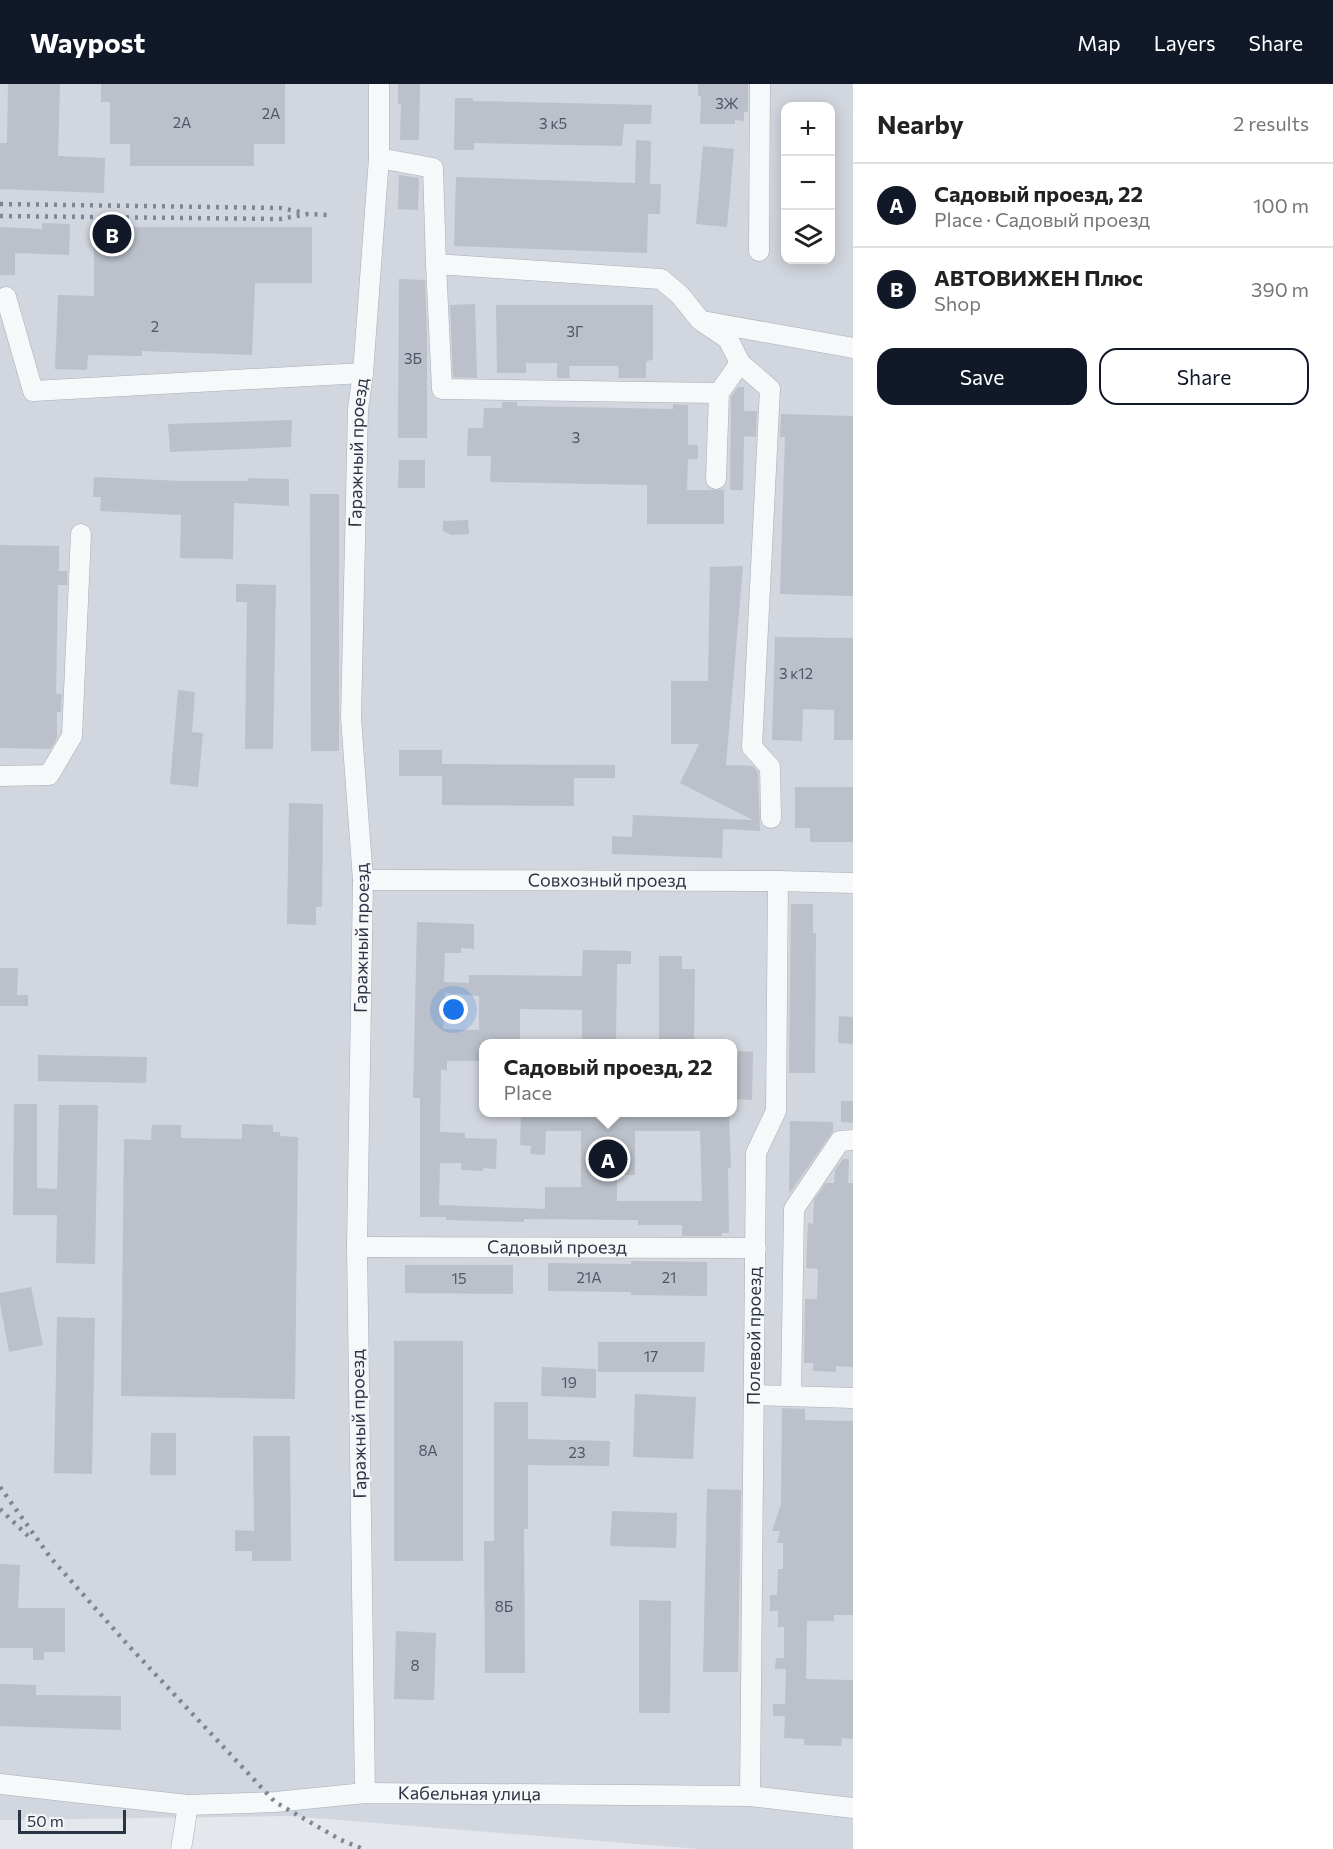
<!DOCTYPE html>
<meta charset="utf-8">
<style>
:root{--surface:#fff;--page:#f2f2f2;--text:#222;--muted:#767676;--line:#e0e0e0;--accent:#111827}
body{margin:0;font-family:Commissioner,sans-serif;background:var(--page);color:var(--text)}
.controls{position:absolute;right:18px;top:18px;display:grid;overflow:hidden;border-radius:12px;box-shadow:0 3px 15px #0003}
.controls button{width:54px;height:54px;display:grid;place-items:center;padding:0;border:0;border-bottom:2px solid var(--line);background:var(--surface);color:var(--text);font:30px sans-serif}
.scale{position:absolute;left:18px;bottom:15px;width:108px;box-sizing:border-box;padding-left:6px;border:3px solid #2b3445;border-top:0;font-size:16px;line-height:21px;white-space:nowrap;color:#2b3445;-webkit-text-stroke:4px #f4f6f9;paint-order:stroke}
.you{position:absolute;left:454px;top:926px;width:21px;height:21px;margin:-15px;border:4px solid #fff;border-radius:50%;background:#1a73e8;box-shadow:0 0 0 9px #1a73e833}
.badge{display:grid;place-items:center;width:39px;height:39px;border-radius:50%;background:var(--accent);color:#fff;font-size:20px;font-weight:700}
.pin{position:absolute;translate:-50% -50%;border:3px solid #fff;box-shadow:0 2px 6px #0006}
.popup{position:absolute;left:479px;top:955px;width:258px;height:78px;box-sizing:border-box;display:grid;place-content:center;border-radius:12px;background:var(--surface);filter:drop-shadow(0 2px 4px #0005);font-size:20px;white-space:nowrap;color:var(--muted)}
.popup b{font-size:22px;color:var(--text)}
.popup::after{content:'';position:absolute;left:50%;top:100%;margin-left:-12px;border:12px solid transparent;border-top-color:var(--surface)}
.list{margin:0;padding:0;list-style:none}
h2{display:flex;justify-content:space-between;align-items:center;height:78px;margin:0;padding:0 24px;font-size:26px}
h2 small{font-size:20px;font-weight:400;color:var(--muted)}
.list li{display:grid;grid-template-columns:39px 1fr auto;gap:18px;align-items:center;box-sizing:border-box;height:84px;padding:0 24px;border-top:2px solid var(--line)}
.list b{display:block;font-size:22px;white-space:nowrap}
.list p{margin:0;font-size:20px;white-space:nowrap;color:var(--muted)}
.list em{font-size:20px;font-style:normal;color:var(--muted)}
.actions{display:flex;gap:12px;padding:18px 24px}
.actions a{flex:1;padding:14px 0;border:2px solid var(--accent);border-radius:18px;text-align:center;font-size:21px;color:var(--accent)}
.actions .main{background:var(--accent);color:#fff}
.icon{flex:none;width:33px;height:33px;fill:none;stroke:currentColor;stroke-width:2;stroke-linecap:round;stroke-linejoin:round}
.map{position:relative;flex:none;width:853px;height:1765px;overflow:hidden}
header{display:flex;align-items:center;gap:36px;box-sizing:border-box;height:84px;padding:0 30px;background:var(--accent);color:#fff}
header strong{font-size:28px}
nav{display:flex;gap:33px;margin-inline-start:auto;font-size:21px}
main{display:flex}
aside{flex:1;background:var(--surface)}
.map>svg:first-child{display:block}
.built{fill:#d2d6de;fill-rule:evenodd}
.building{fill:#bbc0ca;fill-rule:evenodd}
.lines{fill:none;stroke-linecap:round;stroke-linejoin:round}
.minor-casing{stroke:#a9aeb7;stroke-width:21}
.minor{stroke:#f7f8fa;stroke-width:20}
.rail{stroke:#7d8696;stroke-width:4.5;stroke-dasharray:3 6;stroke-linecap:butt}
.labels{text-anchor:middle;stroke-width:4.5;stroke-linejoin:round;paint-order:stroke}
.number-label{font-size:15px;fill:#4f5766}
.street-label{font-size:18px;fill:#2b3445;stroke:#f4f6f9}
</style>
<header>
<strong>Waypost</strong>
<nav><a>Map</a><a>Layers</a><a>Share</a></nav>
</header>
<main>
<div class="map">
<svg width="853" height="1765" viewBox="0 0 853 1765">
<rect width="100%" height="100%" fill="#e4e7ec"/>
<!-- built -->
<path class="built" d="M0,0H853V1765H700L290,1732L0,1736ZM786,22H830V176H786ZM484,960H732V1028H484Z"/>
<!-- building -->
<g class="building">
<polygon points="8,0 60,0 58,72 105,74 104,109 0,105 0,59 7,59"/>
<polygon points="101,0 285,0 285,60 254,60 254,82 130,82 130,60 110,60 110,18 101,18"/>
<polygon points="398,0 420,0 419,56 400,56 401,20 398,20"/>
<polygon points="698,0 748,0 748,28 744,28 744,37 735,36 735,40 700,40 701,12 698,12"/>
<polygon points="455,14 473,14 473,17 652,21 651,40 624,40 622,62 474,59 474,66 454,66"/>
<polygon points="636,56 651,57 650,100 661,100 660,130 648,130 647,169 454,162 456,93 635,99"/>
<polygon points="703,62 734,65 727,143 696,140"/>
<polygon points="399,91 419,94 418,126 398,125"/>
<polygon points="42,139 70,140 69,171 15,169 15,191 0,191 0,143 42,145"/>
<polygon points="94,143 312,143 312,199 255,199 252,271 142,267 142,272 88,271 87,286 55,285 58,211 94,212"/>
<polygon points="399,195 425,196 427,251 427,354 398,354"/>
<polygon points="475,220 477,294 453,293 450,221"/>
<polygon points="496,221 653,221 653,275 646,278 646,294 619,294 618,282 569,282 570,294 557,294 557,279 526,279 526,289 497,289"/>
<polygon points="738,303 744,303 744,327 757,327 756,353 744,352 743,406 730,406 731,313"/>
<polygon points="502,318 517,318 517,322 673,325 673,320 688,321 688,361 698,361 698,375 688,375 687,406 724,406 724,440 647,440 647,401 490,398 491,372 467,372 468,344 483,344 484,324 502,324"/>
<polygon points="781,330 853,332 853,512 780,510 785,353 780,353"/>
<polygon points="292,336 291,363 170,368 168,340"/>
<polygon points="399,376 425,376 425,404 398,404"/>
<polygon points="94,393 181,397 248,397 248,394 289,395 289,422 234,419 233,475 180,474 181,431 100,427 101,413 93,413"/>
<polygon points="310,410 339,410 339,667 311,667"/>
<polygon points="468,436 469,450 451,451 443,447 443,437"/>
<polygon points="0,461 59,462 59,487 67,487 67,501 58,501 56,610 62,610 61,628 57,628 57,654 51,665 0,664"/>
<polygon points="743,482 726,681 753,682 758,688 760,747 723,745 722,774 612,770 612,752 632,753 633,731 753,736 680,699 699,660 671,660 671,597 708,597 710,483"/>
<polygon points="236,500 276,501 273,665 245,665 247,518 236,518"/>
<polygon points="775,553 853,554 853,656 834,656 834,626 803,625 802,657 772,656"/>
<polygon points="178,606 195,608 192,648 203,649 198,703 170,700"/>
<polygon points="399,666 442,666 442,680 615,681 615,694 574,694 574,722 442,721 442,692 399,692"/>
<polygon points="795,703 853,703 853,758 810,758 810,744 795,744"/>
<polygon points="289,719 323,720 322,823 316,823 316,841 287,840"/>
<polygon points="791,820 813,820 813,849 816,849 815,989 789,989"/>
<path d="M417,838L474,840V865L461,864V869H445L444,898L469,899V891L582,892L583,866L631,867V880H617L616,960H582V926L520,925V960H483V977H447V987L441,985L440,1048L465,1049V1054L497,1055L496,1085L483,1084V1087L461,1086V1079H440L439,1121L545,1125V1103H581V1047H546L545,1071L530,1070L531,1062L520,1061L521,1031L563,1032V1029H729L731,1084H728L729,1149H722V1152H682V1141H638V1136L524,1135V1138L446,1136V1133H420V1014H413ZM445,909L479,912V946L443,945ZM635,1047H700L702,1117H617V1091H635Z"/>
<polygon points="659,872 682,872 682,885 695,885 694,960 659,960"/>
<polygon points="0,884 18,884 17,911 28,911 28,922 0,922"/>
<polygon points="839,932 853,933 853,960 838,959"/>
<polygon points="738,967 753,968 752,1016 737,1015"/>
<polygon points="38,971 147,973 146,999 38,997"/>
<polygon points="841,1017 853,1017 853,1039 841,1038"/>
<polygon points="14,1020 37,1020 37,1104 57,1105 59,1021 98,1021 95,1180 56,1179 57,1131 13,1131"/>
<polygon points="790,1037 833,1038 833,1047 789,1110"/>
<polygon points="242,1040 273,1041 273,1048 280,1048 280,1052 298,1053 295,1315 121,1312 124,1055 151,1056 152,1041 181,1041 181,1054 242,1055"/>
<polygon points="843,1075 849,1075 848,1099 853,1099 853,1283 836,1282 836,1288 813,1287 813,1279 804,1279 805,1215 817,1215 818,1185 806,1184 808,1139 813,1140 814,1116 826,1099 834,1099 835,1086"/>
<polygon points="631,1177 707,1178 707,1212 631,1211 631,1208 548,1207 548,1179 631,1180"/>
<polygon points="405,1181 513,1181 513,1210 405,1209"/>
<polygon points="31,1203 43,1261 9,1268 0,1219 0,1209"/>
<polygon points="57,1233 95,1234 92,1390 54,1389"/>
<rect x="394" y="1257" width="69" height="220"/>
<polygon points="598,1258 705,1258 704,1288 598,1288"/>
<polygon points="542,1283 596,1285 596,1314 541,1312"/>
<polygon points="635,1310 696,1313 693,1375 633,1373"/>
<polygon points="494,1318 528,1318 528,1355 610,1357 609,1382 528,1381 528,1445 524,1445 525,1589 485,1589 484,1457 494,1457"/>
<polygon points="782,1324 805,1325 805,1336 853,1337 853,1531 834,1531 834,1537 807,1537 806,1595 853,1596 853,1655 842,1654 841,1662 804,1661 804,1655 784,1654 785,1632 773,1632 773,1620 785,1620 786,1585 775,1585 776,1574 784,1574 784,1543 778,1543 778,1527 770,1527 770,1511 777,1511 778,1485 783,1485 783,1459 777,1459 780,1447 772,1447 781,1420"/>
<polygon points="151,1349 176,1349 176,1391 150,1391"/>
<polygon points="253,1352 290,1352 291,1477 252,1477 252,1467 235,1467 235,1446 254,1447"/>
<polygon points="707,1405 741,1406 738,1588 703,1588"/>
<polygon points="612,1427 677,1429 676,1464 610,1462"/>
<polygon points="0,1480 20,1481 18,1524 65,1524 65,1568 44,1568 44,1576 33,1576 33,1564 0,1564"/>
<polygon points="639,1516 671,1517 670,1629 639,1629"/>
<polygon points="396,1547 436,1549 434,1616 394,1615"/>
<polygon points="0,1600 36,1601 36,1611 121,1612 121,1646 0,1642"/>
</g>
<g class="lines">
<defs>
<g id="minor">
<polyline points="379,74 433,84 436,180 661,195 680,211 700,236 728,255 740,279 719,309 716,395"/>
<polyline points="759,167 760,0"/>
<polyline points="436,180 442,305 719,309"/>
<polyline points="6,213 33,307 363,289"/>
<polyline points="708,238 853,264"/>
<polyline points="740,279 770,305 752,663 770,683 771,734"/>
<polyline points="0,692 49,691 72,652 81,450"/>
<path id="s1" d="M363,796L778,797L853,799"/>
<path id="s2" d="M357,1163L756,1164"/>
<polyline points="754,1311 853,1314"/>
<polyline points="791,1312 794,1125 840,1057 853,1056"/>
<path id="s3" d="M0,1700L188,1721L275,1718L365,1709L750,1712L853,1724"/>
<path id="s4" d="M365,1709L357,1163L363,796L351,634L358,325L363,289L379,74V0"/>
<path id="s5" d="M750,1712L756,1069L776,1027L778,797"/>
<polyline points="181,1765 188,1721"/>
</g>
</defs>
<!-- minor casing -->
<use href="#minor" class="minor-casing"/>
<!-- minor -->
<use href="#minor" class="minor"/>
<!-- rail -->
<g class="rail">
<polyline points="0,120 280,124 300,128"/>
<polyline points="0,132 280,135 308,130 328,131"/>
<polyline points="0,1403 50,1473 127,1560 275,1718 341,1756 363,1765"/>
<polyline points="0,1425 28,1452"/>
</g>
</g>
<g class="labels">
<!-- number labels -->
<g class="number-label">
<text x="727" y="25">3Ж</text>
<text x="271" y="35">2А</text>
<text x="182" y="44">2А</text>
<text x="553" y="45">3 к5</text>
<text x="155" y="248">2</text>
<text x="575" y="253">3Г</text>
<text x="413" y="280">3Б</text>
<text x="576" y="359">3</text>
<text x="796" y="595">3 к12</text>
<text x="589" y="1199">21А</text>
<text x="669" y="1199">21</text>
<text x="459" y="1200">15</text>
<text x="651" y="1278">17</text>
<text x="569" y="1304">19</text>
<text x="428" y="1372">8А</text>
<text x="577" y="1374">23</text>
<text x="504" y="1528">8Б</text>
<text x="415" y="1587">8</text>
</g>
<!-- street labels -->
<g class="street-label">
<text dy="6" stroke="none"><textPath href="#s4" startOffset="1341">Гаражный проезд</textPath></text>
<text dy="6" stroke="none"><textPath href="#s1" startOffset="244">Совхозный проезд</textPath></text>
<text dy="6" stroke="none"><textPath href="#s4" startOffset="855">Гаражный проезд</textPath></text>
<text dy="6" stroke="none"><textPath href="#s2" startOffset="200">Садовый проезд</textPath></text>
<text dy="6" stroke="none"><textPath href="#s5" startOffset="460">Полевой проезд</textPath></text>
<text transform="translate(359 1340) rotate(-91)" y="6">Гаражный проезд</text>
<text dy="6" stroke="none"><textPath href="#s3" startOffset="471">Кабельная улица</textPath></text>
</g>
</g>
</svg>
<div class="controls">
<button>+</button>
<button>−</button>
<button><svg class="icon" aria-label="layers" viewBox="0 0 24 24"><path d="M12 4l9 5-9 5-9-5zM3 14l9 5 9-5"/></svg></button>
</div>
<div class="scale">50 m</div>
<div class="you"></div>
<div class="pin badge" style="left:608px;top:1075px">A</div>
<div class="popup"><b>Садовый проезд, 22</b>Place</div>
<div class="pin badge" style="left:112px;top:150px">B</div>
</div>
<aside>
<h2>Nearby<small>2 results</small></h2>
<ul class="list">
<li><span class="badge">A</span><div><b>Садовый проезд, 22</b><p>Place · Садовый проезд</p></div><em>100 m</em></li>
<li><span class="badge">B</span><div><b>АВТОВИЖЕН Плюс</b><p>Shop</p></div><em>390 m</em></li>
</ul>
<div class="actions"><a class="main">Save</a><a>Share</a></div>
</aside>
</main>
